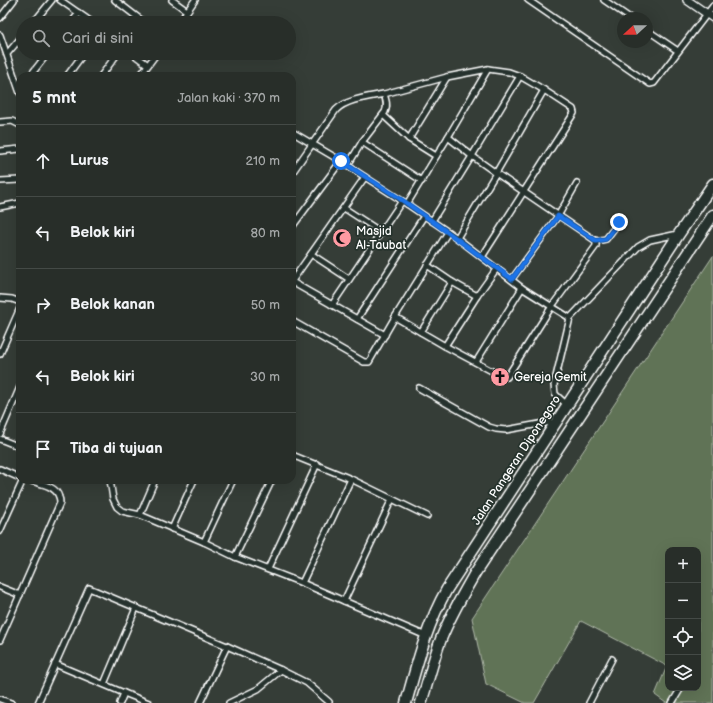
<!DOCTYPE html>
<html lang="id">
<meta charset="utf-8">
<style>
:root{--surface:#282e29;--page:#303631;--text:#f1f3f6;--muted:#a5a8a8;--line:#444a46}
body{margin:0;font-family:"Balsamiq Sans",sans-serif;background:var(--page);color:var(--text)}
.controls{position:absolute;right:12px;bottom:12px;display:grid;overflow:hidden;border-radius:8px;box-shadow:0 4px 16px #0002}
.controls button{width:36px;height:36px;display:grid;place-items:center;padding:0;border:0;border-bottom:1px solid var(--line);background:var(--surface);color:var(--text);font:20px sans-serif}
.compass{position:absolute;left:617px;top:12px;width:36px;height:36px;border-radius:50%;background:var(--surface);box-shadow:0 4px 16px #0002;rotate:249deg}
.stop{position:absolute;width:12px;height:12px;margin:-9px;border:3px solid #1a73e8;border-radius:50%;background:#fff}
.stop.end{background:#1a73e8;border-color:#fff;box-shadow:0 1px 4px #0008}
.list{margin:0;padding:0;list-style:none}
h2{display:flex;justify-content:space-between;align-items:center;height:52px;margin:0;padding:0 16px;font-size:17px}
h2 small{font-size:13px;font-weight:400;color:var(--muted)}
.list li{display:grid;grid-template-columns:26px 1fr auto;gap:12px;align-items:center;box-sizing:border-box;height:72px;padding:0 16px;border-top:1px solid var(--line)}
.list b{display:block;font-size:15px;white-space:nowrap}
.list em{font-size:13px;font-style:normal;color:var(--muted)}
.icon{flex:none;width:22px;height:22px;fill:none;stroke:currentColor;stroke-width:2;stroke-linecap:round;stroke-linejoin:round}
.map{position:relative;flex:none;width:713px;height:703px;overflow:hidden}
.search{position:absolute;background:var(--surface);box-shadow:0 4px 16px #0002;left:16px;top:16px;width:280px;height:44px;display:flex;align-items:center;gap:10px;box-sizing:border-box;padding:0 14px;border-radius:22px;color:var(--muted);font-size:15px}
.panel{position:absolute;background:var(--surface);box-shadow:0 4px 16px #0002;left:16px;top:72px;width:280px;height:412px;border-radius:12px}
.map>svg:first-child{display:block}
.green{fill:#607356;stroke:#b0b9aa;fill-rule:evenodd}
.lines{fill:none;stroke-linecap:round;stroke-linejoin:round}
.street-casing{stroke:#fff;stroke-width:8}
.secondary-casing{stroke:#fff;stroke-width:10}
.highway-casing{stroke:#fff;stroke-width:13}
.street{stroke:#26332d;stroke-width:5}
.secondary{stroke:#26332d;stroke-width:7}
.highway{stroke:#26332d;stroke-width:10}
.route{stroke:#1a73e8;stroke-width:5}
.labels{text-anchor:middle;stroke-width:3.5;stroke-linejoin:round;paint-order:stroke}
.poi-label{font-size:12px;fill:#fff;stroke:#26332d;text-anchor:start}
.street-label{font-size:12px;fill:#fff;stroke:#26332d}
</style>
<div class="map">
<svg width="713" height="703" viewBox="0 0 713 703">
<rect width="100%" height="100%" fill="#353d37"/>
<filter id="ink" filterUnits="userSpaceOnUse"><feTurbulence type="fractalNoise" baseFrequency=".025" numOctaves="2"/><feDisplacementMap in="SourceGraphic" scale="8" xChannelSelector="R" yChannelSelector="G"/><feConvolveMatrix kernelMatrix="1 2 1 2 8 2 1 2 1" color-interpolation-filters="sRGB"/></filter>
<g filter="url(#ink)">
<!-- green -->
<path class="green" d="M713,256V703H666L655,695L667,666L581,621L534,703H525L486,684L472,618ZM668,550H698V688H668Z"/>
<g class="lines">
<defs>
<g id="street">
<polyline points="60,0 93,23"/>
<polyline points="115,0 145,23"/>
<polyline points="172,0 187,11"/>
<polyline points="528,0 650,84 654,83 713,6"/>
<polyline points="604,0 630,18"/>
<polyline points="0,18 14,0"/>
<polyline points="33,23 52,0"/>
<polyline points="71,23 79,13"/>
<polyline points="179,23 195,0"/>
<polyline points="647,30 678,51"/>
<polyline points="0,35 20,93"/>
<polyline points="132,53 148,65"/>
<polyline points="7,54 23,35"/>
<polyline points="30,76 48,53"/>
<polyline points="67,76 84,53"/>
<polyline points="101,76 118,53"/>
<polyline points="140,76 157,53"/>
<polyline points="384,94 447,77 488,69 509,72 520,76 544,90 573,109 574,113 482,257"/>
<polyline points="383,115 409,139 436,156"/>
<polyline points="0,122 12,121 20,125"/>
<polyline points="292,132 341,161 365,177 407,204 457,238 522,288 570,318"/>
<polyline points="448,137 488,69"/>
<polyline points="409,139 447,77"/>
<polyline points="362,142 422,181"/>
<polyline points="0,151 20,149"/>
<path d="M292,173L336,110C347,99 369,97 384,94C386,100 388,106 385,112L362,142L348,165"/>
<polyline points="0,181 20,180"/>
<polyline points="407,204 448,137 472,156 496,173 596,241"/>
<polyline points="0,207 20,203"/>
<polyline points="344,208 381,232"/>
<polyline points="432,221 472,156 520,76"/>
<polyline points="292,227 341,161"/>
<polyline points="457,238 496,173 544,90"/>
<polyline points="596,241 606,239 619,222"/>
<polyline points="311,254 349,279"/>
<polyline points="427,265 452,282 477,296"/>
<polyline points="512,279 558,216 577,183"/>
<polyline points="292,281 365,177"/>
<polyline points="292,282 385,335"/>
<polyline points="0,298 12,299 20,302"/>
<polyline points="332,305 402,201"/>
<polyline points="395,317 445,346 503,377 507,377 552,306 596,246 596,241"/>
<polyline points="357,319 424,216"/>
<polyline points="292,321 364,362 369,362 395,317 448,232"/>
<polyline points="421,332 452,282"/>
<polyline points="445,346 477,296 497,268"/>
<polyline points="0,354 20,308"/>
<polyline points="476,362 522,288"/>
<polyline points="419,388 489,427 496,429 506,430 545,423 555,422"/>
<polyline points="567,405 555,394 554,385 570,318 638,247 650,240 678,234"/>
<polyline points="0,434 20,387"/>
<polyline points="0,439 20,447"/>
<polyline points="292,455 351,479 427,516"/>
<polyline points="0,469 20,478"/>
<polyline points="110,480 113,499 117,507 122,511 140,515 204,542 235,557 302,583 426,636"/>
<polyline points="140,515 155,480"/>
<polyline points="172,529 194,480"/>
<polyline points="0,531 23,480"/>
<polyline points="204,542 233,480"/>
<polyline points="235,557 272,480"/>
<polyline points="268,569 317,464"/>
<polyline points="302,583 351,479"/>
<polyline points="0,587 20,595"/>
<polyline points="344,601 392,499"/>
<path d="M0,640L60,503C60,501 60,499 59,497C56,485 37,483 27,480"/>
<polyline points="55,664 124,693 120,703"/>
<polyline points="104,684 136,608"/>
<polyline points="124,693 149,703"/>
<polyline points="0,699 11,703"/>
<polyline points="38,703 89,588 227,646 281,670 307,683 329,702"/>
<polyline points="200,703 227,646"/>
<polyline points="229,703 258,689 281,670"/>
<polyline points="589,703 612,659"/>
<polyline points="672,703 681,688"/>
</g>
<polyline id="secondary" points="687,0 713,18"/>
<g id="highway">
<path d="M406,703C417,664 427,624 447,589L679,234L713,184"/>
<path d="M421,703C428,682 433,660 441,639C450,616 463,594 475,573L713,215"/>
</g>
</defs>
<!-- street casing -->
<use href="#street" class="street-casing"/>
<!-- secondary casing -->
<use href="#secondary" class="secondary-casing"/>
<!-- highway casing -->
<use href="#highway" class="highway-casing"/>
<!-- street -->
<use href="#street" class="street"/>
<!-- secondary -->
<use href="#secondary" class="secondary"/>
<!-- highway -->
<use href="#highway" class="highway"/>
</g>
</g>
<g class="lines" filter="url(#ink)">
<!-- route -->
<path class="route" d="M341,161C362,175 384,188 405,202C441,227 476,253 512,279L558,216L592,238L596,241L606,239L619,222"/>
</g>
<!-- icons -->
<defs>
<symbol id="mosque-disc" viewBox="-11 -11 22 22"><circle r="9.5" fill="#ff9aa2" stroke="#26332d"/><path d="M3.5-4.9A6 6 0 1 0 3.5 4.9A5 5 0 1 1 3.5-4.9Z" fill="#111"/></symbol>
<symbol id="church-disc" viewBox="-11 -11 22 22"><circle r="9.5" fill="#ff9aa2" stroke="#26332d"/><path d="M-1.2-6h2.4v3.5h3.3v2.4h-3.3V6h-2.4V-.1h-3.3v-2.4h3.3Z" fill="#111"/></symbol>
</defs>
<g fill-rule="evenodd">
<use href="#mosque-disc" x="331" y="227" width="22" height="22"/>
<use href="#church-disc" x="489" y="366" width="22" height="22"/>
</g>
<g class="labels">
<!-- poi labels -->
<g class="poi-label">
<text x="356" y="235">Masjid<tspan x="356" dy="14">Al-Taubat</tspan></text>
<text x="514" y="381">Gereja Gemit</text>
</g>
<!-- street labels -->
<g class="street-label">
<text transform="translate(516 460) rotate(-57)" y="4">Jalan Pangeran Diponegoro</text>
</g>
</g>
</svg>
<div class="controls">
<button>+</button>
<button>−</button>
<button><svg class="icon" aria-label="locate" viewBox="0 0 24 24"><circle cx="12" cy="12" r="6"/><path d="M12 2v4M12 18v4M2 12h4M18 12h4"/></svg></button>
<button><svg class="icon" aria-label="layers" viewBox="0 0 24 24"><path d="M12 4l9 5-9 5-9-5zM3 14l9 5 9-5"/></svg></button>
</div>
<svg class="compass" viewBox="-18 -18 36 36"><path d="M0-13l5 13h-10z" fill="#e53935"/><path d="M0 13l5-13h-10z" fill="#a5a8a8"/></svg>
<div class="stop" style="left:341px;top:161px"></div>
<div class="stop end" style="left:619px;top:222px"></div>
<div class="search"><svg class="icon" aria-label="search" viewBox="0 0 24 24"><circle cx="10" cy="10" r="6"/><path d="M15 15l6 6"/></svg>Cari di sini</div>
<section class="panel">
<h2>5 mnt<small>Jalan kaki · 370 m</small></h2>
<ul class="list">
<li><svg class="icon" aria-label="ahead" viewBox="0 0 24 24"><path d="M12 20V5M6 11l6-6 6 6"/></svg><div><b>Lurus</b></div><em>210 m</em></li>
<li><svg class="icon" aria-label="left" viewBox="0 0 24 24"><path d="M17 20v-9H6M10 6l-5 5 5 5"/></svg><div><b>Belok kiri</b></div><em>80 m</em></li>
<li><svg class="icon" aria-label="right" viewBox="0 0 24 24"><path d="M7 20v-9h11M14 6l5 5-5 5"/></svg><div><b>Belok kanan</b></div><em>50 m</em></li>
<li><svg class="icon" aria-label="left" viewBox="0 0 24 24"><path d="M17 20v-9H6M10 6l-5 5 5 5"/></svg><div><b>Belok kiri</b></div><em>30 m</em></li>
<li><svg class="icon" aria-label="arrive" viewBox="0 0 24 24"><path d="M6 21V4h12l-3 4 3 4H6"/></svg><div><b>Tiba di tujuan</b></div></li>
</ul>
</section>
</div>
